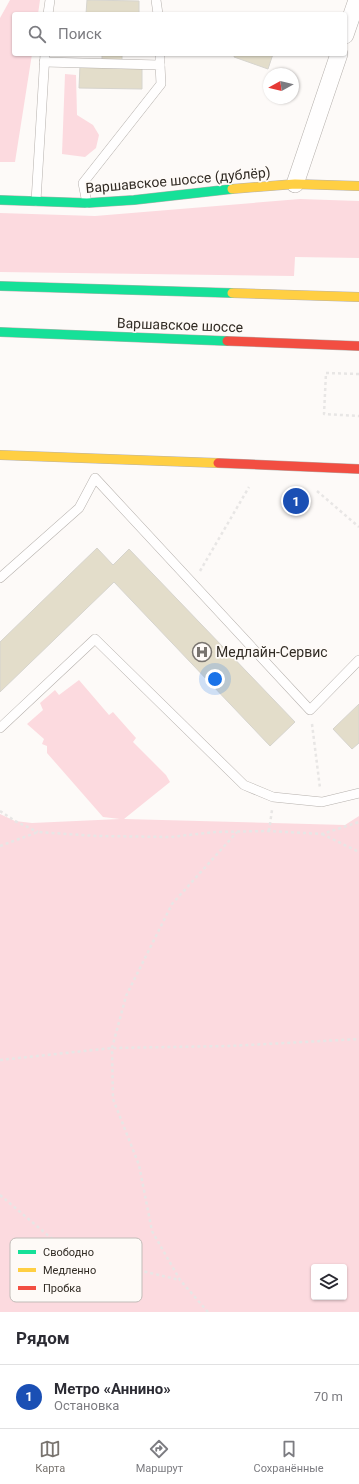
<!DOCTYPE html>
<html lang="ru">
<meta charset="utf-8">
<style>
:root{--surface:#fff;--page:#f2f2f3;--text:#2b2b33;--muted:#7c7c81;--line:#e1e1e2;--accent:#79746f}
body{margin:0;font-family:Roboto,sans-serif;background:var(--page);color:var(--text)}
.controls{position:absolute;right:12px;bottom:12px;display:grid;overflow:hidden;border-radius:4px;box-shadow:0 1px 3px #0004}
.controls button{width:36px;height:36px;display:grid;place-items:center;padding:0;border:0;border-bottom:1px solid var(--line);background:var(--surface);color:var(--text);font:20px sans-serif}
.compass{position:absolute;left:263px;top:68px;width:36px;height:36px;border-radius:50%;background:var(--surface);box-shadow:0 1px 3px #0004;rotate:262deg}
.you{position:absolute;left:215px;top:679px;width:14px;height:14px;margin:-10px;border:3px solid #fff;border-radius:50%;background:#1a73e8;box-shadow:0 0 0 6px #1a73e833}
.badge{display:grid;place-items:center;width:26px;height:26px;border-radius:50%;background:var(--accent);color:#fff;font-size:13px;font-weight:700}
.pin{position:absolute;translate:-50% -50%;border:2px solid #fff;box-shadow:0 1px 4px #0006}
.list{margin:0;padding:0;list-style:none}
h2{display:flex;justify-content:space-between;align-items:center;height:52px;margin:0;padding:0 16px;font-size:17px}
h2 small{font-size:13px;font-weight:400;color:var(--muted)}
.list li{display:grid;grid-template-columns:26px 1fr auto;gap:12px;align-items:center;box-sizing:border-box;height:64px;padding:0 16px;border-top:1px solid var(--line)}
.list b{display:block;font-size:15px;white-space:nowrap}
.list p{margin:0;font-size:13px;white-space:nowrap;color:var(--muted)}
.list em{font-size:13px;font-style:normal;color:var(--muted)}
.icon{flex:none;width:22px;height:22px;fill:none;stroke:currentColor;stroke-width:2;stroke-linecap:round;stroke-linejoin:round}
.map{position:relative;flex:none;width:359px;height:1312px;overflow:hidden}
.search{position:absolute;background:var(--surface);box-shadow:0 1px 3px #0004;left:12px;right:12px;top:12px;height:44px;display:flex;align-items:center;gap:10px;box-sizing:border-box;padding:0 14px;border-radius:4px;color:var(--muted);font-size:15px}
.sheet{height:116px;background:var(--surface)}
nav{display:flex;justify-content:space-around;align-items:center;box-sizing:border-box;height:56px;border-top:1px solid var(--line);background:var(--surface);font-size:11px;color:var(--muted)}
nav a{display:grid;justify-items:center;gap:2px}
nav .on{color:var(--accent)}
.map>svg:first-child{display:block}
.green{fill:#fcdadf;fill-rule:evenodd}
.building{fill:#e3ddca;stroke:#d6d4ce}
.lines{fill:none;stroke-linecap:round;stroke-linejoin:round}
.lane-casing{stroke:#b6b1ad;stroke-width:10}
.street-casing{stroke:#b6b1ad;stroke-width:18}
.fast-casing{stroke:#b6b1ad;stroke-width:10}
.slow-casing{stroke:#b6b1ad;stroke-width:10}
.jam-casing{stroke:#b6b1ad;stroke-width:10}
.path{stroke:#e8e6e5;stroke-width:2.5;stroke-dasharray:3 3;stroke-linecap:butt}
.lane{stroke:#fffefe;stroke-width:9}
.street{stroke:#fffefe;stroke-width:17}
.fast{stroke:#16e098;stroke-width:9}
.slow{stroke:#ffcf43;stroke-width:9}
.jam{stroke:#f24e42;stroke-width:9}
.labels{text-anchor:middle;stroke-width:3.5;stroke-linejoin:round;paint-order:stroke}
.street-label{font-size:14px;fill:#322c25;stroke:#fefaf7}
.poi-label{font-size:14px;fill:#322c25;stroke:#fefaf7;text-anchor:start}
.key{fill:#fefaf7;stroke:#c1bcb8;stroke-width:1}
.key-label{font-size:11px;fill:#322c25}
</style>
<div class="map">
<svg width="359" height="1312" viewBox="0 0 359 1312">
<rect width="100%" height="100%" fill="#fdfaf8"/>
<!-- green -->
<g class="green">
<polygon points="10,0 40,0 38,14 14,14 14,54 32,54 15,162 0,162 0,18"/>
<polygon points="65,74 76,75 77,115 93,125 99,135 96,148 85,157 62,154"/>
<polygon points="300,199 359,201 359,258 295,257 294,276 0,272 0,213 95,216"/>
<path d="M79,680L109,715L113,712L136,738L133,742L166,775L170,782L124,819L345,825L359,816V1312H0V814L15,821L32,823L120,819L103,817L47,753V746L42,744L44,739L27,724L43,710L40,703L55,690L59,695ZM314,1267H344V1297H314Z"/>
</g>
<!-- building -->
<g class="building">
<polygon points="87,0 139,1 139,14 86,14"/>
<polygon points="102,54 122,54 122,66 142,67 142,89 79,88 80,65 102,66"/>
<polygon points="235,54 273,54 268,69 234,57"/>
<polygon points="97,548 113,565 129,549 295,722 270,746 114,582 0,692 0,642"/>
<polygon points="359,704 359,743 352,749 333,729"/>
</g>
<g class="lines">
<defs>
<g id="lane">
<polyline points="156,0 158,14"/>
<polyline points="48,14 50,0"/>
<polyline points="160,54 160,65"/>
<polyline points="44,62 160,65 161,84 83,183 87,203"/>
<polyline points="36,201 45,54"/>
<polyline points="0,578 79,508 95,478 310,710 359,660"/>
<polyline points="0,728 95,639 244,785 273,797 322,802 359,793"/>
</g>
<g id="street">
<polyline points="345,35 357,0"/>
<polyline points="295,184 339,54"/>
</g>
<g id="fast">
<polyline points="0,200 87,203 134,200 232,189"/>
<polyline points="0,286 232,293"/>
<polyline points="0,332 227,341"/>
</g>
<g id="slow">
<polyline points="232,189 295,184 359,186"/>
<polyline points="232,293 359,297"/>
<polyline points="0,455 218,463"/>
</g>
<g id="jam">
<polyline points="227,341 359,346"/>
<polyline points="218,463 359,469"/>
</g>
</defs>
<!-- lane casing -->
<use href="#lane" class="lane-casing"/>
<!-- street casing -->
<use href="#street" class="street-casing"/>
<!-- fast casing -->
<use href="#fast" class="fast-casing"/>
<!-- slow casing -->
<use href="#slow" class="slow-casing"/>
<!-- jam casing -->
<use href="#jam" class="jam-casing"/>
<!-- path -->
<g class="path">
<polyline points="359,374 326,373 324,414 359,416"/>
<polyline points="317,491 359,527"/>
<polyline points="200,571 249,487"/>
<polyline points="312,724 320,788"/>
<polyline points="0,811 15,821 38,832"/>
<polyline points="269,831 272,810"/>
<polyline points="322,834 359,852"/>
<polyline points="0,846 38,832 96,836 171,837 215,832 269,831 322,834 359,822"/>
<polyline points="0,1060 112,1048 230,1046 359,1039"/>
<polyline points="0,1195 70,1254 180,1280"/>
<polyline points="208,1312 180,1280 152,1231 139,1165 113,1099 112,1048 126,996 172,904 237,832"/>
</g>
<!-- lane -->
<use href="#lane" class="lane"/>
<!-- street -->
<use href="#street" class="street"/>
<!-- fast -->
<use href="#fast" class="fast"/>
<!-- slow -->
<use href="#slow" class="slow"/>
<!-- jam -->
<use href="#jam" class="jam"/>
</g>
<!-- icons -->
<defs>
<symbol id="hospital-ring" viewBox="-11 -11 22 22"><circle r="9.5" fill="#fefaf7" stroke="#79746f" stroke-width="1.5"/><path d="M-5-5h3v3.5h4V-5h3V5h-3V1.5h-4V5h-3Z" fill="#79746f"/></symbol>
</defs>
<g fill-rule="evenodd">
<use href="#hospital-ring" x="191" y="641" width="22" height="22"/>
</g>
<g class="labels">
<!-- street labels -->
<g class="street-label">
<text transform="translate(178 180) rotate(-5)" y="5">Варшавское шоссе (дублёр)</text>
<text transform="translate(180 325) rotate(2)" y="5">Варшавское шоссе</text>
</g>
<!-- poi labels -->
<g class="poi-label">
<text x="216" y="657">Медлайн-Сервис</text>
</g>
</g>
<!-- legend -->
<rect x="10" y="1238" width="132" height="64" rx="6" class="key"/>
<rect x="18" y="1250" width="18" height="4" fill="#16e098"/>
<rect x="18" y="1268" width="18" height="4" fill="#ffcf43"/>
<rect x="18" y="1286" width="18" height="4" fill="#f24e42"/>
<g class="key-label">
<text x="43" y="1256">Свободно</text>
<text x="43" y="1274">Медленно</text>
<text x="43" y="1292">Пробка</text>
</g>
</svg>
<div class="controls">
<button><svg class="icon" aria-label="layers" viewBox="0 0 24 24"><path d="M12 4l9 5-9 5-9-5zM3 14l9 5 9-5"/></svg></button>
</div>
<svg class="compass" viewBox="-18 -18 36 36"><path d="M0-13l5 13h-10z" fill="#e53935"/><path d="M0 13l5-13h-10z" fill="#7c7c81"/></svg>
<div class="you"></div>
<div class="pin badge" style="left:296px;top:501px;background:#1a4fb4">1</div>
<div class="search"><svg class="icon" aria-label="search" viewBox="0 0 24 24"><circle cx="10" cy="10" r="6"/><path d="M15 15l6 6"/></svg>Поиск</div>
</div>
<section class="sheet">
<h2>Рядом<small></small></h2>
<ul class="list">
<li><span class="badge" style="background:#1a4fb4">1</span><div><b>Метро «Аннино»</b><p>Остановка</p></div><em>70 m</em></li>
</ul>
</section>
<nav>
<a class="on"><svg class="icon" aria-label="map" viewBox="0 0 24 24"><path d="M3 6l6-2 6 2 6-2v14l-6 2-6-2-6 2zM9 4v14M15 6v14"/></svg>Карта</a>
<a><svg class="icon" aria-label="directions" viewBox="0 0 24 24"><path d="M12 3l9 9-9 9-9-9zM9 14v-3h6M13 9l2 2-2 2"/></svg>Маршрут</a>
<a><svg class="icon" aria-label="saved" viewBox="0 0 24 24"><path d="M7 4h10v16l-5-4-5 4z"/></svg>Сохранённые</a>
</nav>
